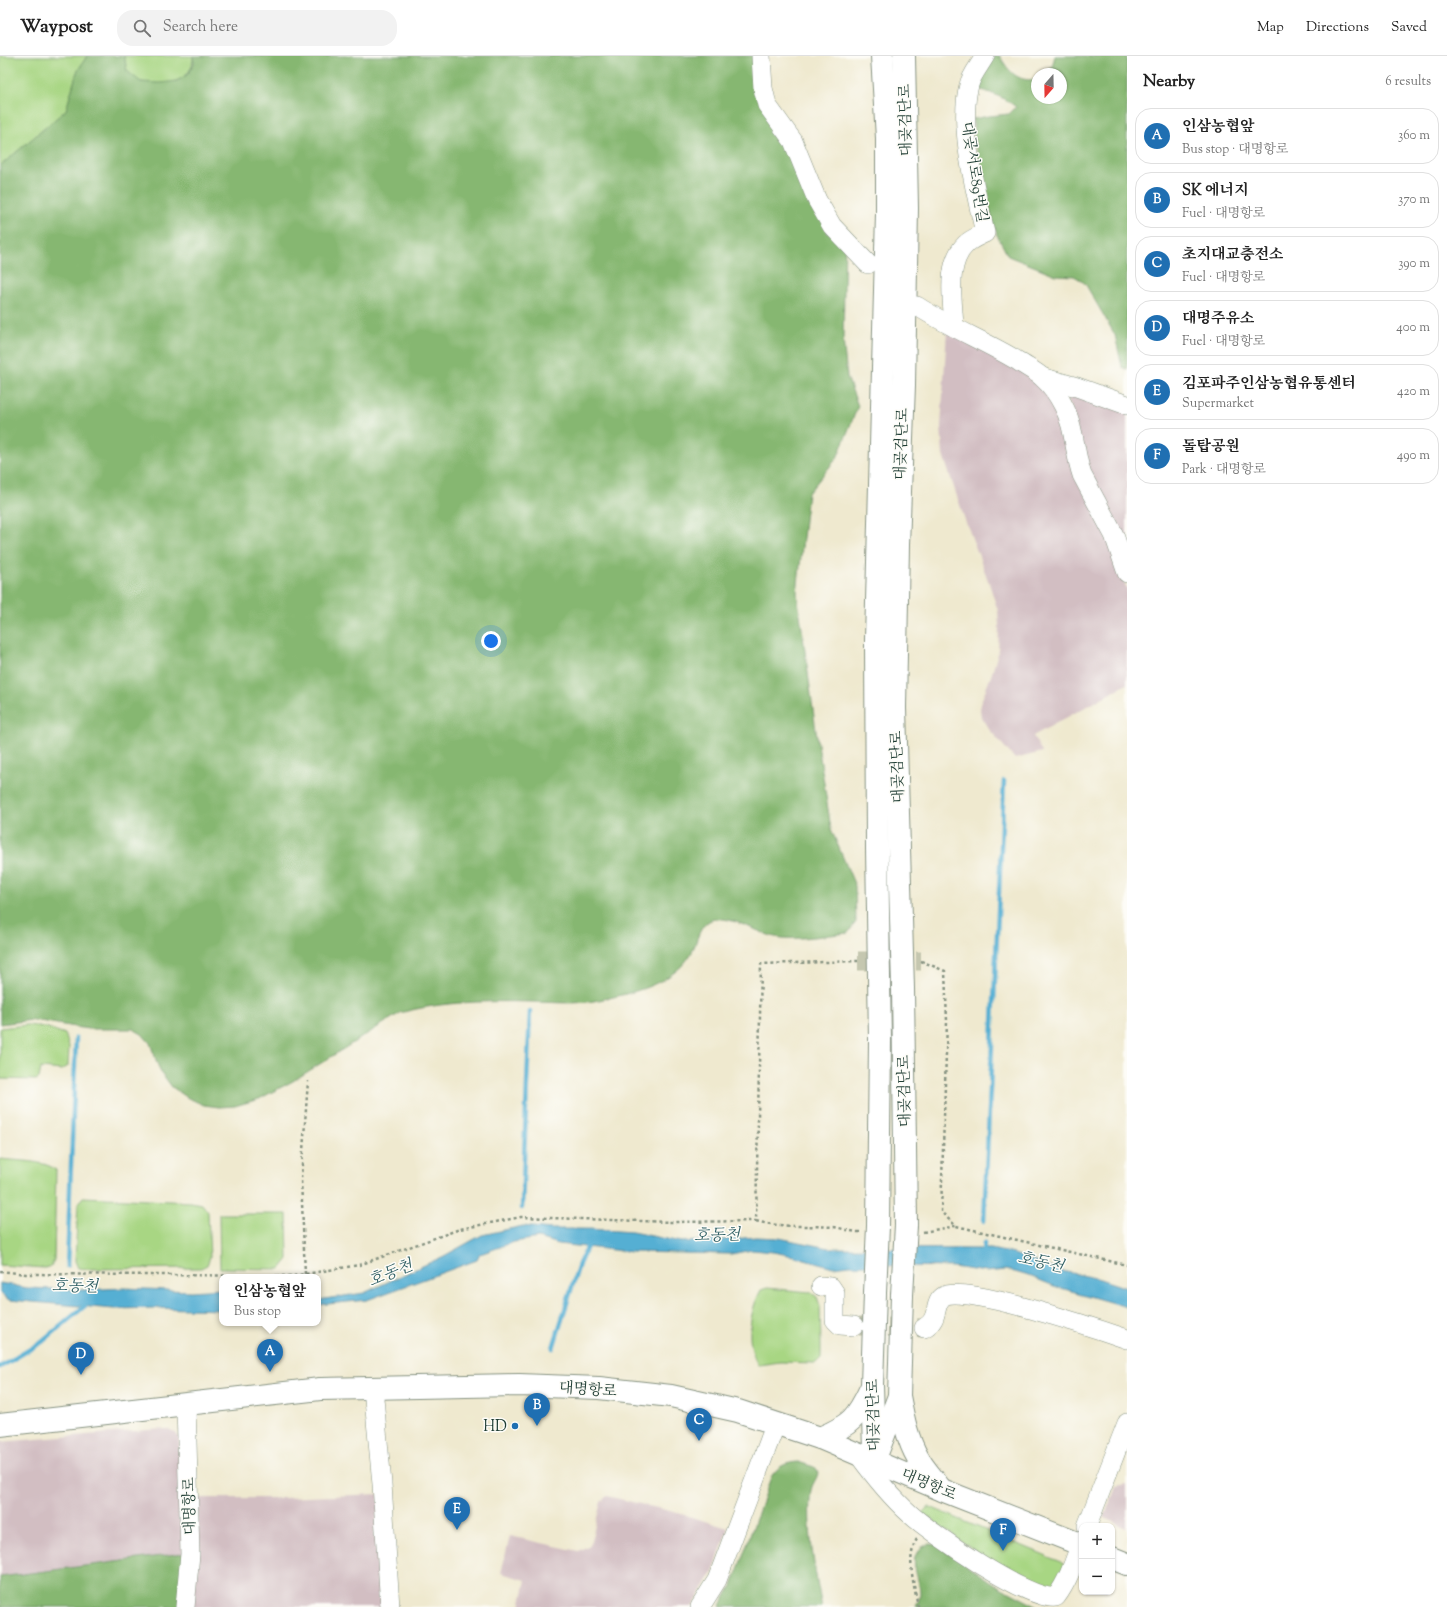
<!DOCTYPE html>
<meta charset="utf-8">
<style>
:root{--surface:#fff;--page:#f2f2f2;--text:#222;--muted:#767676;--line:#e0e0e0;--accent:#1f6fb2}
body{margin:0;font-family:"Sorts Mill Goudy","Noto Serif KR",serif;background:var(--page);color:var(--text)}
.controls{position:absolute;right:12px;bottom:12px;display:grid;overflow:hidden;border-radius:8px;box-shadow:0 1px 3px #0004}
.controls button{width:36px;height:36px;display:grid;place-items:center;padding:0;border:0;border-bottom:1px solid var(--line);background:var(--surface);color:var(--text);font:20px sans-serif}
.compass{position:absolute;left:1031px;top:12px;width:36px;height:36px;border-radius:50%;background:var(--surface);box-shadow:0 1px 3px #0004;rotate:200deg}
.you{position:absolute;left:491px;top:585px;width:14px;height:14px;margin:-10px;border:3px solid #fff;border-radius:50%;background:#1a73e8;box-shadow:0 0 0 6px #1a73e833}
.badge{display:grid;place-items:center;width:26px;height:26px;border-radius:50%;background:var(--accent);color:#fff;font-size:13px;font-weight:700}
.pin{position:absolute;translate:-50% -33px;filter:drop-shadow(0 1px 2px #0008)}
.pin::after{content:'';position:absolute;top:21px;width:14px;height:12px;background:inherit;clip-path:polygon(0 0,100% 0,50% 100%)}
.popup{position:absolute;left:219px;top:1218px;width:102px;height:52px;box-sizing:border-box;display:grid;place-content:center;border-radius:8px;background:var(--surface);filter:drop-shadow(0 1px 3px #0005);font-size:13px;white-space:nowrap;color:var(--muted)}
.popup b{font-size:15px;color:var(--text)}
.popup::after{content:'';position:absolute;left:50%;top:100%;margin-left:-8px;border:8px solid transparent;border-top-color:var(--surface)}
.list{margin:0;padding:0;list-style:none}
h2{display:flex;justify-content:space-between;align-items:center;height:52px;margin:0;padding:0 16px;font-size:17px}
h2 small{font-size:13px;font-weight:400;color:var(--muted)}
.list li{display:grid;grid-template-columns:26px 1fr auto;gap:12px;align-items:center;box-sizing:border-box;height:56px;margin:0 8px 8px;padding:0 8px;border:1px solid var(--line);border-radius:16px}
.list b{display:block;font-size:15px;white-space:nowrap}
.list p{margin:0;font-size:13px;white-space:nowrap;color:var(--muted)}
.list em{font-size:13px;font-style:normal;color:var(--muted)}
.icon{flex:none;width:22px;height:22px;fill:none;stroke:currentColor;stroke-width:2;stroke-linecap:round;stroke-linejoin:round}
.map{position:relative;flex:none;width:1127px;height:1551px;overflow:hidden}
header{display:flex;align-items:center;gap:24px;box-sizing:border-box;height:56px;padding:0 20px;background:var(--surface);border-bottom:1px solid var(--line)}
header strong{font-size:19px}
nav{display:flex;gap:22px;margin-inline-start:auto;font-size:14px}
.search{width:280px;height:36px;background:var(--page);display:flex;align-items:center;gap:10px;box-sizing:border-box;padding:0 14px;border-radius:16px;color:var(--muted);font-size:15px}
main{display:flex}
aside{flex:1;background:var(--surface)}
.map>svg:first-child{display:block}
.industrial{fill:#d2bec2}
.green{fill:#a8d683;stroke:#648a5c}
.forest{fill:#86b771;stroke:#527a52}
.water{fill:#55afd3;stroke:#3a7684}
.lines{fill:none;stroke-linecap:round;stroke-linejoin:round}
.stream{stroke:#55afd3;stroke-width:4.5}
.minor-tunnel{stroke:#c5c7b0;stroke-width:19;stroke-dasharray:19 10;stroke-linecap:butt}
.minor-casing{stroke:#879382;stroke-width:20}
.major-casing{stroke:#879382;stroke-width:24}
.path{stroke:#879382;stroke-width:2.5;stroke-dasharray:3 3;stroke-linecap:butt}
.minor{stroke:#fff;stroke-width:19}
.major{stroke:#fff;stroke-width:22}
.major-bridge-casing{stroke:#879382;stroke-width:24;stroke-linecap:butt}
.major-bridge{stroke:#fff;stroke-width:22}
.poi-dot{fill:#1f6fb2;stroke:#fdfcf7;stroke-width:1.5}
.labels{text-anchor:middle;stroke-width:3;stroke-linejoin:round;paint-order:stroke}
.street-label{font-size:15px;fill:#1f3d34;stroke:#fdfcf7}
.poi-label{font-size:15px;fill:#1f3d34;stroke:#fdfcf7;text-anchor:end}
.water-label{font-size:16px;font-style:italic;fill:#2f5f64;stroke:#fdfcf7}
</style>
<header>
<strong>Waypost</strong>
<div class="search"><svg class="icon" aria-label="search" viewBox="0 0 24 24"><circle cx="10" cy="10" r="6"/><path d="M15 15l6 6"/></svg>Search here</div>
<nav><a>Map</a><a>Directions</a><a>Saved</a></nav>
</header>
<main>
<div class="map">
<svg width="1127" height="1551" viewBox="0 0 1127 1551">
<rect width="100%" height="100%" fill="#fdfcf7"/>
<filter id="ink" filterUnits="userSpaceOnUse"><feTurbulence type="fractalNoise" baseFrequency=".025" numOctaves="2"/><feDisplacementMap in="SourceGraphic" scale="8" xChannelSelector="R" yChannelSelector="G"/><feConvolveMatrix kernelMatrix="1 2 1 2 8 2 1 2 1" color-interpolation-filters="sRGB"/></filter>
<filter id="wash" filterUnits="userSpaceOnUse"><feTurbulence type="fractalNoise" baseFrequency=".012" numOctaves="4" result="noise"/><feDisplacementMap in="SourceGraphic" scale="16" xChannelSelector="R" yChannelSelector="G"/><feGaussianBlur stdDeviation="0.9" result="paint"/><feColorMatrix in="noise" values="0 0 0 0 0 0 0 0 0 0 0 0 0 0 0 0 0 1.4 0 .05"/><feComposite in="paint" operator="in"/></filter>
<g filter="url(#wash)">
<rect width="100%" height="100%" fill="#efe9cf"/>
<!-- industrial -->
<g class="industrial">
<polygon points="947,274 1022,314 1050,340 1115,497 1127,534 1127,628 1033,680 1042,696 1015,703 988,672 981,661 980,653 982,643 991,620 998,597 999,570 998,555 989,527 964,461 943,399 941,370"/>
<polygon points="1068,336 1127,355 1127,502 1086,417 1067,339"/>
<polygon points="168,1373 175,1376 179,1382 184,1497 0,1521 0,1386 147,1374"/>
<polygon points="1127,1428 1127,1472 1104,1462 1116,1430"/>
<polygon points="379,1438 384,1551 189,1551 195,1442 284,1442"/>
<polygon points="607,1440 678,1457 728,1472 714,1514 692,1551 520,1551 526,1524 501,1517 510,1480 578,1495 590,1489 601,1446"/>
</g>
<!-- green -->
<g class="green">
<polygon points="0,0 87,0 77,16 66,54 0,110"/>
<path d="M124,0H193C194,27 163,31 142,26C137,25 131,18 127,15Z"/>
<polygon points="27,969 45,971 65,978 69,990 68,1010 62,1014 41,1012 39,1022 36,1024 0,1023 0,972"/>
<path d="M0,1103C15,1105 45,1104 56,1114L54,1204L51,1210L45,1212L0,1209Z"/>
<polygon points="83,1141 191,1146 202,1148 208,1156 210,1201 207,1209 201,1212 88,1213 78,1212 75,1205 78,1147"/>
<polygon points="219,1158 287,1158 288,1203 280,1213 220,1212"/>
<path d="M767,1232L810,1236L817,1241L820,1250L821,1291V1302L816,1307L780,1306L758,1309C745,1287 749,1256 761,1234Z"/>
<polygon points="930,1451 1059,1505 1063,1508 1064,1512 1054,1536 1009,1520 922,1457 927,1452"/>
</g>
<!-- forest -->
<g class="forest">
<path d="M87,0H124L127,15L141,26L160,27L177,25L188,18L194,7L193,0H761L763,32L845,184L843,283L847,321L858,350L837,402L808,437L797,537L816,675L831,773L855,830L856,866L848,877C827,879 795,885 775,881C758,877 726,856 709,865C697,872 697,890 689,901C670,929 629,938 599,944C577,949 554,946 532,946C488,945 443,945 400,957L293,1025L259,1043L235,1050L219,1051L204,1049L188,1042L172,1031L160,1015L150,987L142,978L133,973H88L33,964L0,968V110L66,54L77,16Z"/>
<path d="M992,0H1000C1008,15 1018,27 1037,23V42H1061V18H1045L1052,11L1055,0H1127V313L1122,311L1115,279L1086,229L1081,224L1074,220L1056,219L1008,200L997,179L991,159L974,81L973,63L989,60L1009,58L1016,51C1004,41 989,36 975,32Z"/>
<path d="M798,1406L814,1411L818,1417C817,1423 812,1428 811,1434C806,1469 815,1516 822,1551H720L732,1530L771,1421C778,1410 785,1407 798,1406Z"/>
<path d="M928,1488L937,1489L998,1530L1038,1551H916C918,1546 920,1541 920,1536C919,1517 904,1499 928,1488Z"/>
<polygon points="184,1497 180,1551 0,1551 0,1521"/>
</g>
<!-- water -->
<g class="water">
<polygon points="523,1170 551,1173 590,1173 632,1176 682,1186 720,1184 756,1181 779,1182 828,1192 991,1193 1014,1198 1058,1214 1100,1223 1127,1232 1127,1251 1054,1230 1032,1221 1015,1216 1005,1214 986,1216 953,1211 850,1209 833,1211 794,1200 773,1196 752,1194 731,1198 632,1196 558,1188 538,1182 514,1186 480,1198 477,1204 367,1244 318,1249 318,1244 364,1237 444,1200 482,1179"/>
<polygon points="0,1227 27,1232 81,1234 124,1232 191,1235 222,1233 222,1254 155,1252 114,1253 9,1244 0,1237"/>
</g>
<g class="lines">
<!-- stream -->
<g class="stream">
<polyline points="522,1152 530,955"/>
<polyline points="984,1165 1004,725"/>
<polyline points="983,1199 984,1187"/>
<polyline points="67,1210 76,982"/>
<polyline points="553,1292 579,1208 589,1186"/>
<polyline points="0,1311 42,1286 87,1248"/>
</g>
</g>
</g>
<g filter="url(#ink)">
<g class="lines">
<!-- minor-tunnel -->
<g class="minor-tunnel">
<polyline points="858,905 921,905"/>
<polyline points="859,1270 924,1272"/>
</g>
<defs>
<g id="minor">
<polyline points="761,0 763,32 767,49 793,85 817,144 832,170 868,208"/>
<path d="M917,250C949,271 985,285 1018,305C1026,311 1036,315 1043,322C1051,329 1058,339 1063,349C1075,371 1074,396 1082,419L1114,479L1127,517"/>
<path d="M954,271C953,245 945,208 966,188C971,183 979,180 985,177C976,136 958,70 969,29C971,20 980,9 985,0"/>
<polyline points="1044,322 1077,331 1127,349"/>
<polyline points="821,1230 831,1231 835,1237 835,1264 840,1269 854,1270"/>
<path d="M924,1272C941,1263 932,1247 944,1240C963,1228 1101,1274 1127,1283"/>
<polyline points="373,1332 382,1428 390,1551"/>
<path d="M858,1398C874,1420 890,1440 910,1458C932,1478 1030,1546 1056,1541C1069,1524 1075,1503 1082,1484"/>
<polyline points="1087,1470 1127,1367"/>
<polyline points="185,1551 190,1498 186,1348"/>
<polyline points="700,1551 717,1524 776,1367"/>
</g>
<g id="major">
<polyline points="904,0 907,152 904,329 898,489 895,652 903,932 906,1169"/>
<polyline points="878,1170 880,984 877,792 876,584 887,157 887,82 882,0"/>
<path d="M899,1340C903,1361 907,1383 918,1402C924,1413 933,1422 940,1432"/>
<polyline points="0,1369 320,1333 519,1329 599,1332 671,1340 738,1355 820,1382 942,1434 1082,1489"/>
<path d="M820,1382C851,1369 857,1362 871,1332"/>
<polyline points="874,1394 872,1329 875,1237"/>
<polyline points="874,1405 899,1340 902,1239"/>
<polyline points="1112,1502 1127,1508"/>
</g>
</defs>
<!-- minor casing -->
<use href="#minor" class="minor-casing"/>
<!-- major casing -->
<use href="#major" class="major-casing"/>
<!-- path -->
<g class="path">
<polyline points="921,905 945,915 947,965 941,1156 956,1170 1127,1209"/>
<path d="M756,1165C781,1172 807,1169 833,1171C843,1172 849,1176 860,1176"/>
<polyline points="923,1176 956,1170"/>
<polyline points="0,1215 26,1218 294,1220 359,1209 460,1173 521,1161 671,1166 756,1165 761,908 858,905"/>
<polyline points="305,1218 301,1123 308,1025"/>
<path d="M917,1483C905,1503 915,1530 918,1551"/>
</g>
<!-- minor -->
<use href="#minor" class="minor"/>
<!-- major -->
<use href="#major" class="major"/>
<defs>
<g id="major-bridge">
<polyline points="875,1237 878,1170"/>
<polyline points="902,1239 906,1169"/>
</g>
</defs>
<!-- major-bridge casing -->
<use href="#major-bridge" class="major-bridge-casing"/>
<!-- major-bridge -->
<use href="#major-bridge" class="major-bridge"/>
</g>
</g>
<!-- markers -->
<circle class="poi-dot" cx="515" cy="1370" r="4"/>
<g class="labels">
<!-- street labels -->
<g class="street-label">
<text transform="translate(905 64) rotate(-91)" y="5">대곶검단로</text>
<text transform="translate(975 116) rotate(81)" y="5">대곶서로89번길</text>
<text transform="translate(901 388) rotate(-88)" y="5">대곶검단로</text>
<text transform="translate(897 711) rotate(-92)" y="5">대곶검단로</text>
<text transform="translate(904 1035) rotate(-91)" y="5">대곶검단로</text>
<text transform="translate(588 1333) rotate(4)" y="5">대명항로</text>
<text transform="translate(873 1359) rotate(-91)" y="5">대곶검단로</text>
<text transform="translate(929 1428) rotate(23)" y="5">대명항로</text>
<text transform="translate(189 1450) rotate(-91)" y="5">대명항로</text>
</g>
<!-- poi labels -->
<g class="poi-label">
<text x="507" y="1375">HD</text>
</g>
<!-- water labels -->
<g class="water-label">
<text transform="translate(717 1178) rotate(-1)" y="6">호동천</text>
<text transform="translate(1041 1205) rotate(13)" y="6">호동천</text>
<text transform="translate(390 1216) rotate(-22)" y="6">호동천</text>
<text transform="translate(75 1229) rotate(1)" y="6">호동천</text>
</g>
</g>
</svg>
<div class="controls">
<button>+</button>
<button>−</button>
</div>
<svg class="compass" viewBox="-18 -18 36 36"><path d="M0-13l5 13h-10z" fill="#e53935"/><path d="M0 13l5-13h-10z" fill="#767676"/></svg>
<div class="you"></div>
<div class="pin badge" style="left:270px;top:1316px">A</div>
<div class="popup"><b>인삼농협앞</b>Bus stop</div>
<div class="pin badge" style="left:537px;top:1370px">B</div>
<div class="pin badge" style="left:699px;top:1385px">C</div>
<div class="pin badge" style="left:81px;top:1319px">D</div>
<div class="pin badge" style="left:457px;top:1474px">E</div>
<div class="pin badge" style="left:1003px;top:1495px">F</div>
</div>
<aside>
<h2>Nearby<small>6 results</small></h2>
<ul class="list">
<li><span class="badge">A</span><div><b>인삼농협앞</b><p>Bus stop · 대명항로</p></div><em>360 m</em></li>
<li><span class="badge">B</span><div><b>SK 에너지</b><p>Fuel · 대명항로</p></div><em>370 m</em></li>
<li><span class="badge">C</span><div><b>초지대교충전소</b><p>Fuel · 대명항로</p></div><em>390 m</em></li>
<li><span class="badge">D</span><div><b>대명주유소</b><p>Fuel · 대명항로</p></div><em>400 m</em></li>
<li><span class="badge">E</span><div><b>김포파주인삼농협유통센터</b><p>Supermarket</p></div><em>420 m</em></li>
<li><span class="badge">F</span><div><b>돌탑공원</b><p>Park · 대명항로</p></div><em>490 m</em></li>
</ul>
</aside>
</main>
